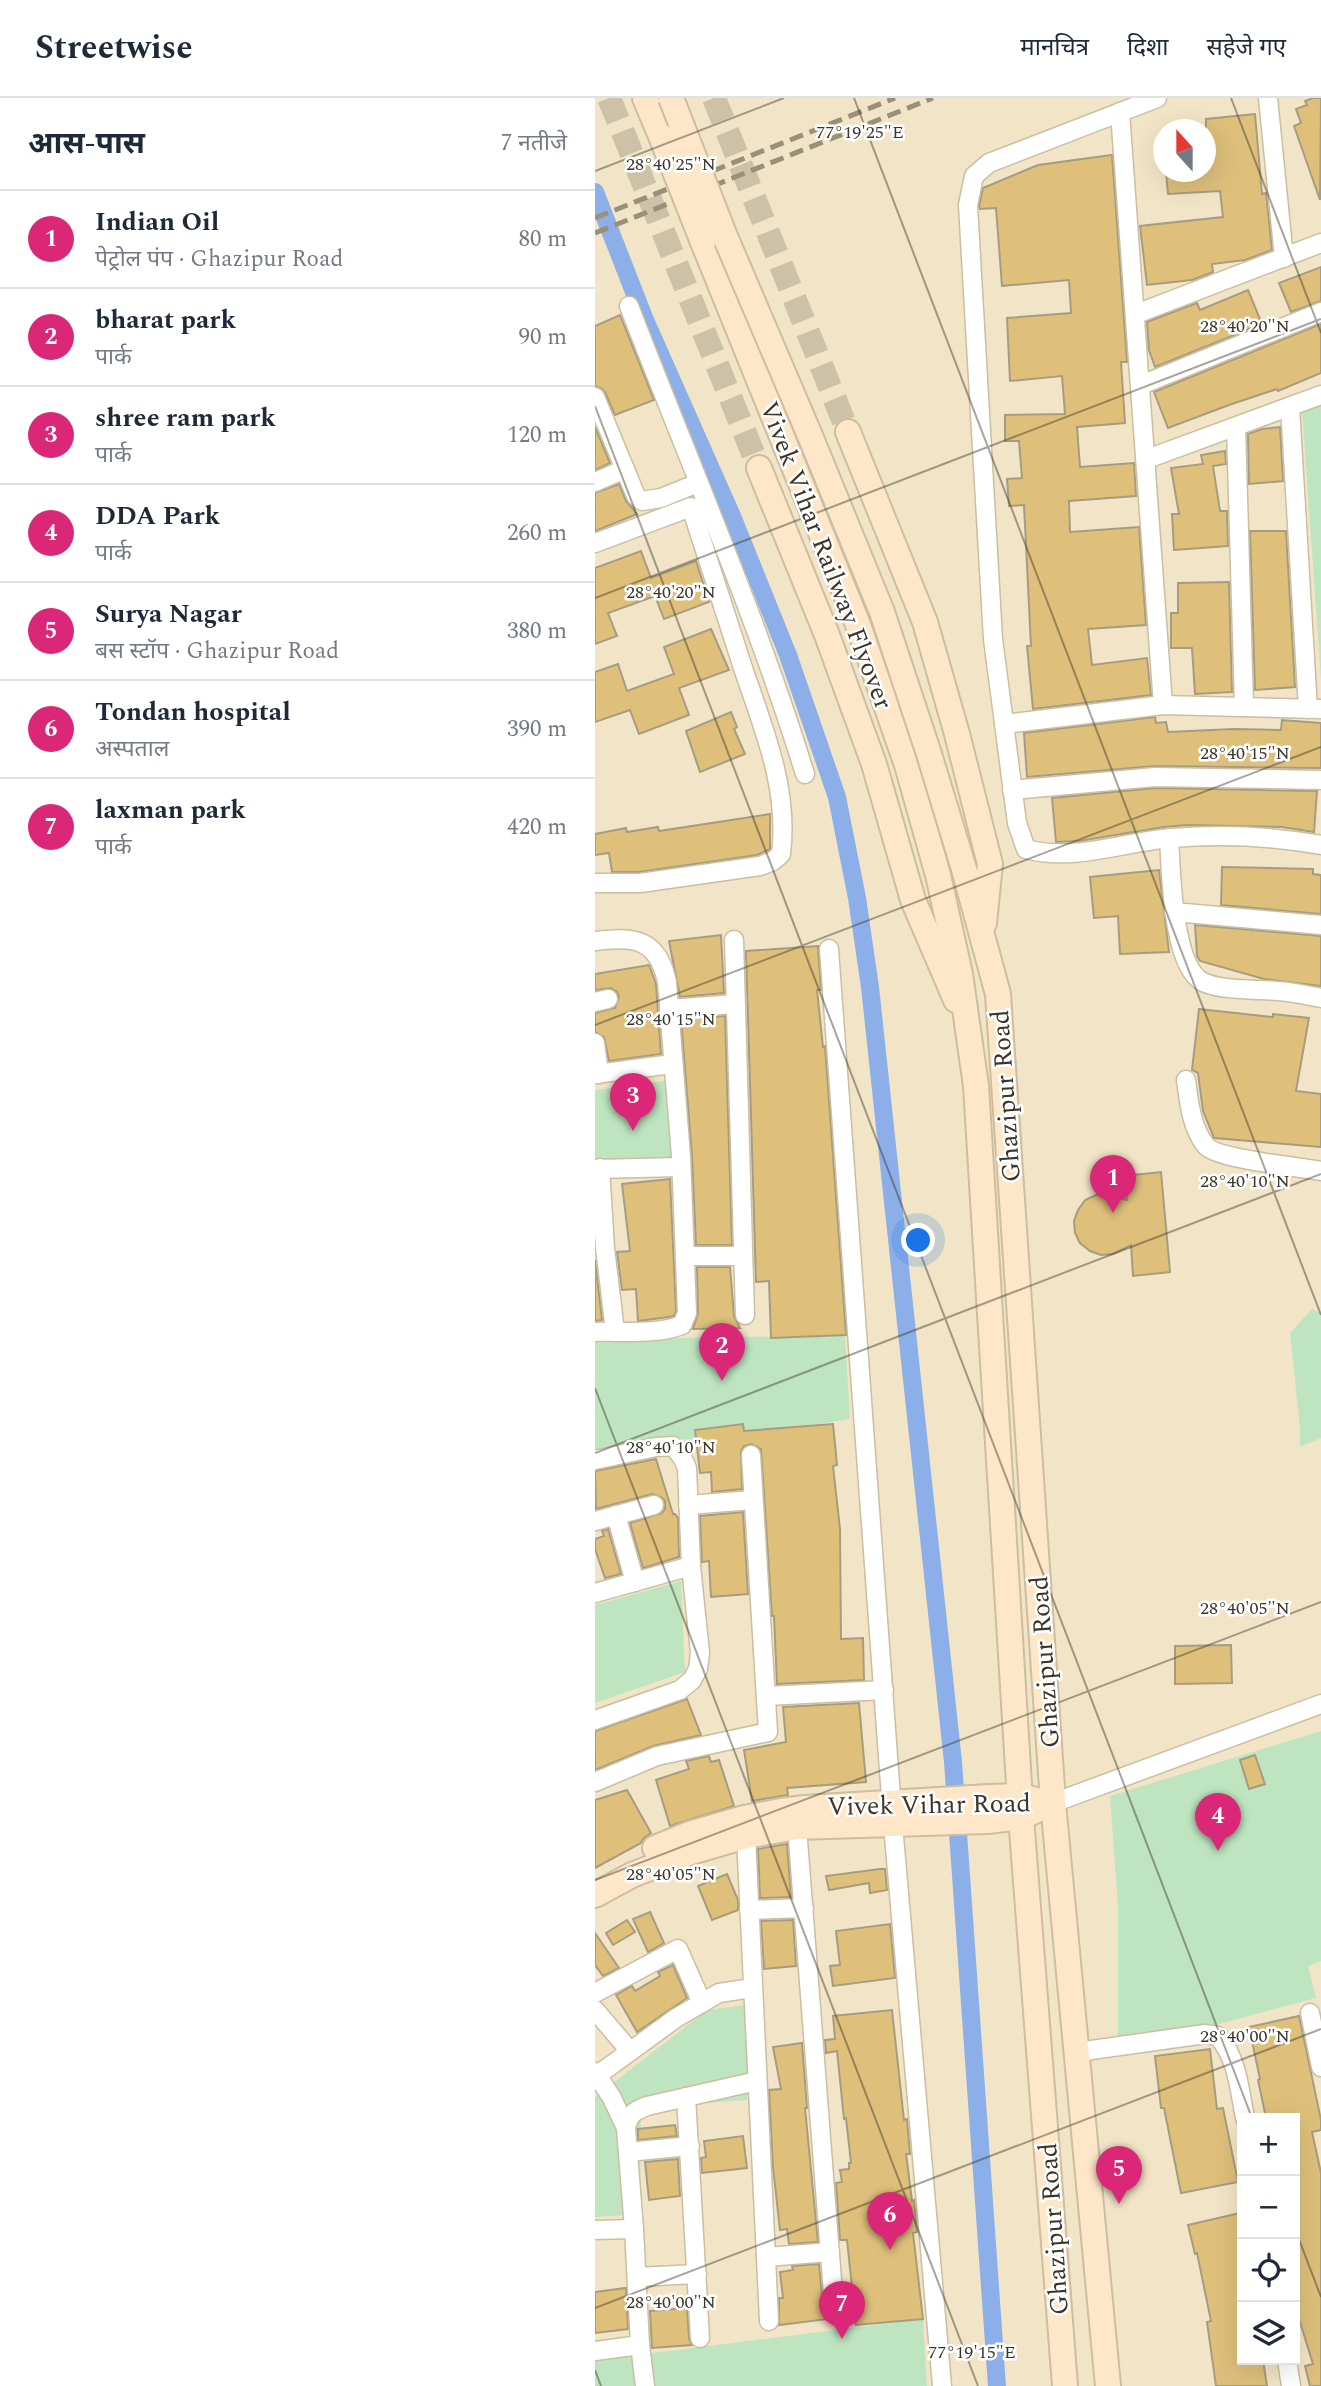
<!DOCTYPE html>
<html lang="hi">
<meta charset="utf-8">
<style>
:root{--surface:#fff;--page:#f6f6f7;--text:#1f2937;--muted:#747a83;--line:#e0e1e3;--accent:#db2777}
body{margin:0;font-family:Spectral,"Noto Sans Devanagari",serif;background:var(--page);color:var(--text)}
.controls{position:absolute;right:21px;bottom:21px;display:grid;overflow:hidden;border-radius:0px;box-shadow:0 7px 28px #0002}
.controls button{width:63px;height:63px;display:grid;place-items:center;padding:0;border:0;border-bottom:2px solid var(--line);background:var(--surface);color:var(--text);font:35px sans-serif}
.compass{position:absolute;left:558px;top:21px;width:63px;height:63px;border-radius:50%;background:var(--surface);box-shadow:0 7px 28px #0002;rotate:339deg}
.you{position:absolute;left:324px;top:1143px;width:24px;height:24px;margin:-18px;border:5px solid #fff;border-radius:50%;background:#1a73e8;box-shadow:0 0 0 10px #1a73e833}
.badge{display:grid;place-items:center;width:46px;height:46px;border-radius:50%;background:var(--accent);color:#fff;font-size:23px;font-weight:700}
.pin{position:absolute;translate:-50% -58px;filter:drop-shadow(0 2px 4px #0008)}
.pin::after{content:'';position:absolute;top:37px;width:24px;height:21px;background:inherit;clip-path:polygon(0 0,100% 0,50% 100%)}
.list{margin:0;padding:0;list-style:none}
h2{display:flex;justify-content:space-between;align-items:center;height:91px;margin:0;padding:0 28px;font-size:30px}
h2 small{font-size:23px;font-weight:400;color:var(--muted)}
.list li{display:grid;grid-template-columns:46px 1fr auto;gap:21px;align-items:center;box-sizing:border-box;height:98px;padding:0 28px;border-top:2px solid var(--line)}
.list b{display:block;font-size:26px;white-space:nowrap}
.list p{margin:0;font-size:23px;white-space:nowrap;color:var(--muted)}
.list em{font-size:23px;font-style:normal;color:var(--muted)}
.icon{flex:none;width:38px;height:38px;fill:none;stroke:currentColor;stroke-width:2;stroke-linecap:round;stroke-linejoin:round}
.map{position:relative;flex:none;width:726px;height:2288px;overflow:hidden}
header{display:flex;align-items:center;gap:42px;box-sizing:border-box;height:98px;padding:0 35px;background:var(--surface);border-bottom:2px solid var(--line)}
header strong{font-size:33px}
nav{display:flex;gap:38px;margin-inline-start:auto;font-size:24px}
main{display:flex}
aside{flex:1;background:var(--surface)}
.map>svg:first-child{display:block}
.green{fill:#bee5c0}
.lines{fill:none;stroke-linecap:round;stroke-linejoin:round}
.canal{stroke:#8cafea;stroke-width:18}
.building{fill:#dec07b;stroke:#a89c80;stroke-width:2}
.secondary-tunnel{stroke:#cdc2a8;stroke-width:24;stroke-dasharray:24 12;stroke-linecap:butt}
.street-casing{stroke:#cbbea1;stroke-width:21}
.secondary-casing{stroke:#cbbea1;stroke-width:28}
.street{stroke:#fff;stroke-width:18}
.secondary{stroke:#fee7c8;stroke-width:24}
.rail{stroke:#99907a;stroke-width:5;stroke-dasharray:14 7;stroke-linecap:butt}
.secondary-bridge-casing{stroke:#cbbea1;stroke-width:28;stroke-linecap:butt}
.secondary-bridge{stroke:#fee7c8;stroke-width:24}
.ticks{fill:none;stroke:#3b362a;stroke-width:2;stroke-opacity:0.45}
.labels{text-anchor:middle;stroke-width:5;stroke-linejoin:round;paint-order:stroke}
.street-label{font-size:26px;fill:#3b362a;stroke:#fff}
.ticks-label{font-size:18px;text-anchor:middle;fill:#3b362a;stroke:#fff;stroke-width:5;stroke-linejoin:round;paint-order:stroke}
</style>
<header>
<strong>Streetwise</strong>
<nav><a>मानचित्र</a><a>दिशा</a><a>सहेजे गए</a></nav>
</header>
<main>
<aside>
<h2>आस-पास<small>7 नतीजे</small></h2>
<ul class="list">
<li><span class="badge">1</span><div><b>Indian Oil</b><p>पेट्रोल पंप · Ghazipur Road</p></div><em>80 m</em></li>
<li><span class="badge">2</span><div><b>bharat park</b><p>पार्क</p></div><em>90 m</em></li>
<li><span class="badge">3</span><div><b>shree ram park</b><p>पार्क</p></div><em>120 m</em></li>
<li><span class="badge">4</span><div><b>DDA Park</b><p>पार्क</p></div><em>260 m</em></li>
<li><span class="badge">5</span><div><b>Surya Nagar</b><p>बस स्टॉप · Ghazipur Road</p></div><em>380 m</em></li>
<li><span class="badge">6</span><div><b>Tondan hospital</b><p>अस्पताल</p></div><em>390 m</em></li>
<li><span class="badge">7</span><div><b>laxman park</b><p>पार्क</p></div><em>420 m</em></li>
</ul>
</aside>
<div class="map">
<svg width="726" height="2288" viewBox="0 0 726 2288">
<rect width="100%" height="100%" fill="#f2e5c7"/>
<!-- green -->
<g class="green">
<polygon points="726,305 726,582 707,312"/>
<polygon points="76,982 78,1074 0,1079 0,992"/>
<polygon points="717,1211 726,1215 726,1340 705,1349 705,1330 695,1235"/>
<polygon points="250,1237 255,1321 0,1362 0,1245 87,1240"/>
<polygon points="86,1483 90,1574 0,1605 0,1507"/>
<polygon points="726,1633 726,1863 713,1868 721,1900 523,1953 523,1807 515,1698"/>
<polygon points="158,1906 152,2002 52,2009 46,2012 45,2116 0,2119 0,1999 112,1912"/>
<polygon points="328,2221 332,2288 0,2288 0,2262"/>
</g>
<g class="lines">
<!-- canal -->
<polyline class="canal" points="0,94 50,222 137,418 193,557 242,699 262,800 275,889 358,1664 402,2288"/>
</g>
<!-- building -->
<g class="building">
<polygon points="718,0 726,0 725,102 699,28 706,25 701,11 712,7 710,3"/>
<polygon points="660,16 667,96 671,95 677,152 650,162 617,166 618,174 597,182 552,187 545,128 628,119 625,93 573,96 571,74 611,74 611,21"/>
<polygon points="517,57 532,264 526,264 530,325 482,329 485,369 539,365 541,398 474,403 475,434 544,429 551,527 493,531 497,567 552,560 556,597 438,611 432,548 436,548 429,407 414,408 412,381 427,380 424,343 410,343 410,317 470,316 467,278 415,283 412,220 476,215 474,182 407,188 401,110 385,111 384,108 388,90 443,67"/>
<polygon points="726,169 726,203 696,214 684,185"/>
<polygon points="653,192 667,226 560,269 554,252 552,224 602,205 605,212"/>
<polygon points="25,217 59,302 20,317 10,294 6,290 0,288 0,228"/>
<polygon points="726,226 726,275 683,293 682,291 634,307 573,330 559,294"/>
<polygon points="0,329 15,365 0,372"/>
<polygon points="685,329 688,383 654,386 653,336 667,331"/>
<polygon points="630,353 631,366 618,368 625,413 632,413 633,448 579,452 577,416 584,416 576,370 608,366 606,357"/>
<polygon points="24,386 31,403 42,416 0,433 0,395"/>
<polygon points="655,433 691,433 700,589 660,592"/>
<polygon points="46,453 56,480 101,463 114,504 69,521 60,498 13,515 22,538 0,546 0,470"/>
<polygon points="634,484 637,594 600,596 597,550 576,550 576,515 583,515 583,485"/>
<polygon points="116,531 134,572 84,590 94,617 44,636 35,612 0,624 0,574 23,566 32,593 79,576 69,549"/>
<polygon points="136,614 142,629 139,631 150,656 105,674 91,633"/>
<polygon points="560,619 561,625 571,624 573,634 639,631 686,632 687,622 726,625 726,670 560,668 432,679 429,635"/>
<polygon points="560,690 722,693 719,734 687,729 592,727 569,729 484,743 461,744 457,700"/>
<polygon points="175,716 175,751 162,757 44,774 17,774 14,755 0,757 0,736 31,730 32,734 63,729 64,733"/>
<polygon points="627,769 718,771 718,776 726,777 726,816 626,807"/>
<polygon points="564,772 574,854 525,856 523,818 499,820 495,779"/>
<polygon points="600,827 726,838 726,888 669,881 605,863 602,858"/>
<polygon points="126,837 129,895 85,899 74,843"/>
<polygon points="223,848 226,892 222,892 228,949 230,948 251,1237 176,1240 174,1183 161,1184 151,853"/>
<polygon points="54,867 61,886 66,956 14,963 9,939 0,934 0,915 20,910 24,899 22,894 16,890 0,892 0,876"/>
<polygon points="604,911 678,919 678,916 714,920 701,993 726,996 726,1049 619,1040 608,1013 603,975 597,972"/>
<polygon points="130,918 137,1147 101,1147 97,1058 86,921"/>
<polygon points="566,1074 575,1174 538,1178 536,1147 518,1156 506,1157 495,1153 485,1145 480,1135 479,1123 483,1112 490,1102 501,1097 513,1096 532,1102 529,1078"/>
<polygon points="75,1081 81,1213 79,1218 74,1219 43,1223 41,1191 27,1192 22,1154 35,1153 27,1086"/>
<polygon points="0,1162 7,1222 0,1223"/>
<polygon points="102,1169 135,1169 139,1218 145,1230 98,1231 103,1215"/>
<polygon points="148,1326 149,1333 238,1326 242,1367 238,1368 245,1431 246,1541 268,1540 269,1582 182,1586 179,1518 177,1518 166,1351 156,1346 149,1348 146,1353 147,1391 117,1394 116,1374 105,1375 100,1332"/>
<polygon points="61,1361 78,1416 80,1416 83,1420 84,1459 48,1470 35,1425 67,1415 70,1411 70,1403 66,1399 57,1396 1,1411 0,1373"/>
<polygon points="148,1414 153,1496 116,1499 114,1463 107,1464 105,1418"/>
<polygon points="13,1431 26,1476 10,1480 0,1451 0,1441 9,1438 7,1433"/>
<polygon points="636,1547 637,1585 580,1586 580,1548"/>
<polygon points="92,1601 106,1637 58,1648 0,1672 0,1633"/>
<polygon points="264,1605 271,1684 192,1690 193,1697 157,1703 149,1652 191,1644 188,1609"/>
<polygon points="660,1657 670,1686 654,1691 645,1662"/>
<polygon points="114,1658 116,1664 124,1662 139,1708 75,1728 61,1682 94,1671 91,1663"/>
<polygon points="32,1692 56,1735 49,1740 46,1745 0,1770 0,1702"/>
<polygon points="192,1746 196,1799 165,1800 163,1751"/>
<polygon points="285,1771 290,1771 292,1792 275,1795 274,1785 234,1792 231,1778"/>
<polygon points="132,1776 143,1802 143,1812 117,1822 103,1788"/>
<polygon points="55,1814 69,1845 53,1854 38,1821"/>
<polygon points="32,1822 40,1834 18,1847 11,1835"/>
<polygon points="198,1822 201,1868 169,1871 166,1823"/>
<polygon points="295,1826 300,1880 238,1888 235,1868 245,1867 241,1833"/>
<polygon points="0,1835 24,1870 8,1878 0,1867"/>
<polygon points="78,1867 92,1900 42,1934 21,1897 37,1888 40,1893 65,1878 63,1874"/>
<polygon points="297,1912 309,2022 312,2021 315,2056 311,2056 317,2103 319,2102 322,2134 318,2135 328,2221 261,2227 252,2142 245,2142 241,2085 247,2084 245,2072 254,2071 254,2065 256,2065 251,2020 249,2021 242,1953 231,1955 230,1942 240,1941 238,1918"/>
<polygon points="704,1918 726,2022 726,2032 717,2034 726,2075 726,2288 715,2288 710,2268 718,2266 700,2208 700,2020 671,2020 663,1982 665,1981 654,1929"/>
<polygon points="207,1945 212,2010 210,2010 223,2144 194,2146 192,2131 185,2132 178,2069 174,1992 186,1991 178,1949"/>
<polygon points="615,1951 622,2011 628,2010 643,2084 586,2095 569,2010 566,2010 560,1958"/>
<polygon points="80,2027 82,2038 43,2042 43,2031"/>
<polygon points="148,2038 152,2070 107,2075 106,2060 111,2059 109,2043"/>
<polygon points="83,2061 85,2098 54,2102 50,2064"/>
<polygon points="645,2115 647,2123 647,2262 668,2262 672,2288 621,2288 612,2224 616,2223 602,2155 600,2156 593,2127"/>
<polygon points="224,2166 228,2209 233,2221 184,2227 184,2200 188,2200 185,2174 198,2172 197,2168"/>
<polygon points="31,2190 33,2231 0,2235 0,2194"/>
<polygon points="92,2210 94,2241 97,2247 57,2250 55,2213"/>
</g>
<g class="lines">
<!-- secondary-tunnel -->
<g class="secondary-tunnel">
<polyline points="14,0 164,370"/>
<polyline points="119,0 253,334"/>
</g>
<defs>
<g id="street">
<path d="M562,0L394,65L379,78L373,107L398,541L422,725L431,751C478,764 528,744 576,740C626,736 676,738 726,747"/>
<polyline points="673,0 689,160"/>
<polyline points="525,14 568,607"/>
<path d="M34,208C94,364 161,517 210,676"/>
<polyline points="541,216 726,145"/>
<polyline points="546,287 726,214"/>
<polyline points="0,299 41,398 47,403 66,400 103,385"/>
<polyline points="695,309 713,611"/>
<polyline points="641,329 649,608"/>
<polyline points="552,361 726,297"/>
<polyline points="0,384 30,371"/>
<path d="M0,445L96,409C113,463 131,518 149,573C169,632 194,691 186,756L178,763L165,768L45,785H0"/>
<polyline points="409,626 568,607 726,611"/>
<polyline points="417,692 560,679 726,682"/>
<path d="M574,740C576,771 577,869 608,884C627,893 662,891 683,893C697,894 712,897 726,900"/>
<polyline points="579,814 726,827"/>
<polyline points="139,842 150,1217"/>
<path d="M0,843C40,838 63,841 72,884L86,1058L92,1215L87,1227C61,1237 28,1233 0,1234"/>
<polyline points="234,851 298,1727 347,2288"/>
<polyline points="0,904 13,901"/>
<polyline points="74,911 140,906"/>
<polyline points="0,945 4,976"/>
<polyline points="0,976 77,966"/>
<path d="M591,982C594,1004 596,1029 611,1048C622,1061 705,1069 726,1073"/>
<polyline points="5,1070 10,1150 20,1233"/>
<polyline points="0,1071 86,1069"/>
<polyline points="90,1158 148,1158"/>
<polyline points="0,1362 61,1349 78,1348 87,1359 92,1370 96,1468 105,1555 103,1571 97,1582 85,1592 0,1622"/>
<polyline points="93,1407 158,1402"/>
<polyline points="21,1417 40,1484"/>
<polyline points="0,1423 59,1407"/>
<polyline points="0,1495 96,1468"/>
<polyline points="171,1598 289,1592"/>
<polyline points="0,1684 62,1658 173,1634 156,1357"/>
<polyline points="458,1705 726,1606"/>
<polyline points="202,1729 239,2208"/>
<polyline points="151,1738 174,2223"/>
<polyline points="154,1812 209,1810"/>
<polyline points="0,1895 83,1851 107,1905"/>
<polyline points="0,1912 35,1953"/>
<polyline points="715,1915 726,1969"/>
<path d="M482,1954L610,1936L623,1938C643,1962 644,1990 650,2020"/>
<polyline points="0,1974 17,2000 31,2030"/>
<polyline points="0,1979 81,1920 124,1895 157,1890"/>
<polyline points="91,1999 105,2240"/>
<polyline points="33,2054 95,2048"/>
<polyline points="0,2132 39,2131"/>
<polyline points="171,2159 235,2154"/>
<polyline points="42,2179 102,2176"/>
<polyline points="45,2247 50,2288"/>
<path d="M0,2253L45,2247L39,2131L31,2030C34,2016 39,2013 52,2008L162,1983"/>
<polyline points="692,2262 696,2288"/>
</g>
<g id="secondary">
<polyline points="50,0 66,38"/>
<polyline points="108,144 262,524 312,667 343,777 365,876 381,988 426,1719 470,2288"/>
<polyline points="253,334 330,524 362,636 395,766 389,825"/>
<polyline points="164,370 232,537 279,666 318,802 361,902"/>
<polyline points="369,771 403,896 458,1705 513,2288"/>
<polyline points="60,1750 94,1736 149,1720 186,1713 209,1710 394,1699 425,1698 441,1702"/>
<polyline points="0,1797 37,1777 96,1754 151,1738 202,1729 393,1723 426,1719 440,1713"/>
</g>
</defs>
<!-- street casing -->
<use href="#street" class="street-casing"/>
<!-- secondary casing -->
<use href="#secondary" class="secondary-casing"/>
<!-- street -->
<use href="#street" class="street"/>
<!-- secondary -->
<use href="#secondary" class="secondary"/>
<!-- rail -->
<g class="rail">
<polyline points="0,120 300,0"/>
<polyline points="0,135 338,0"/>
</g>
<defs>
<g id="secondary-bridge">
<polyline points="76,0 129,136 216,340 287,514 334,656 369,771"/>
<polyline points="66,38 108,144"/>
</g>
</defs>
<!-- secondary-bridge casing -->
<use href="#secondary-bridge" class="secondary-bridge-casing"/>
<!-- secondary-bridge -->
<use href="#secondary-bridge" class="secondary-bridge"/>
</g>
<!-- ticks -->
<path class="ticks" d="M259,0L726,1217M636,0L726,235M0,73L189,0M0,308L657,2020M0,500L726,221M0,927L726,649M0,1290L383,2288M0,1355L726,1076M0,1782L726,1504M700,2131L726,2199M0,2210L726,1931M0,2272L6,2288"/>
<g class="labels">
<!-- street labels -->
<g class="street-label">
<text transform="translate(232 457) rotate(69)" y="9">Vivek Vihar Railway Flyover</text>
<text transform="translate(410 998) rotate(-94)" y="9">Ghazipur Road</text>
<text transform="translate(449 1564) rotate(-94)" y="9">Ghazipur Road</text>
<text transform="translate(334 1706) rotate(-1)" y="9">Vivek Vihar Road</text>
<text transform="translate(458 2131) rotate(-94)" y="9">Ghazipur Road</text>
</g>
</g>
<g class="ticks-label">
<text x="265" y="40">77°19'25"E</text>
<text x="76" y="72">28°40'25"N</text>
<text x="650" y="234">28°40'20"N</text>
<text x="76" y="500">28°40'20"N</text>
<text x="650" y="661">28°40'15"N</text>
<text x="76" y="927">28°40'15"N</text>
<text x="650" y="1089">28°40'10"N</text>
<text x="76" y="1355">28°40'10"N</text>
<text x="650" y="1516">28°40'05"N</text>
<text x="76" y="1782">28°40'05"N</text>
<text x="650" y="1944">28°40'00"N</text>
<text x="76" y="2210">28°40'00"N</text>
<text x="377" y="2260">77°19'15"E</text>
</g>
</svg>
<div class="controls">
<button>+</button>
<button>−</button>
<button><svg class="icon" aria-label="locate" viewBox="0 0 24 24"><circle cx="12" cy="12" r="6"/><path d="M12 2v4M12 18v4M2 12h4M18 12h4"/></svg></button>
<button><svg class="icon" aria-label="layers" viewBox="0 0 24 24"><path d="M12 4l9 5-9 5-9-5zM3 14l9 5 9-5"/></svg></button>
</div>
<svg class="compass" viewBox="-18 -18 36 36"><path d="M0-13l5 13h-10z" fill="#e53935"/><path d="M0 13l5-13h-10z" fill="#747a83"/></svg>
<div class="you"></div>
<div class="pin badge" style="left:518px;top:1115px">1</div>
<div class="pin badge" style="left:127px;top:1283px">2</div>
<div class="pin badge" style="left:38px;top:1033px">3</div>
<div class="pin badge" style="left:623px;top:1753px">4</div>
<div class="pin badge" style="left:524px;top:2106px">5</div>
<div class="pin badge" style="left:295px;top:2152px">6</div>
<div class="pin badge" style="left:247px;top:2241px">7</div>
</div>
</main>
